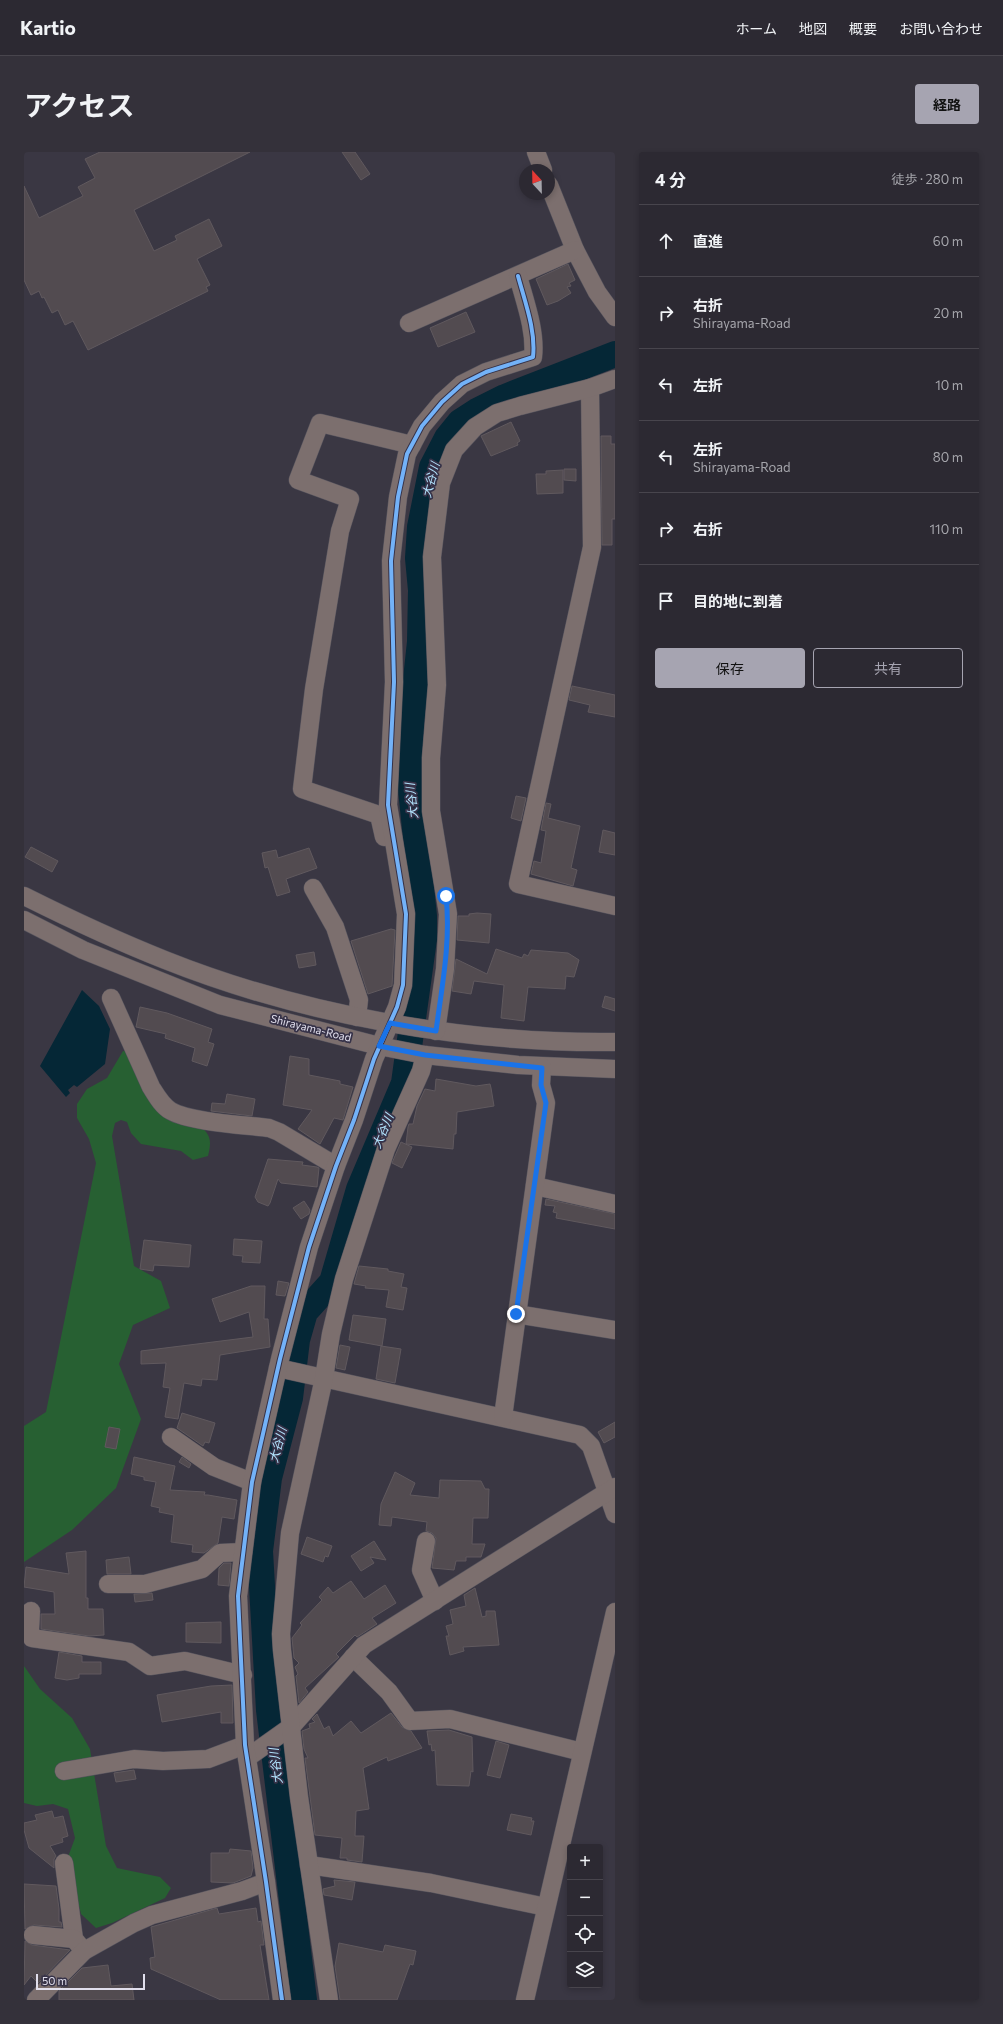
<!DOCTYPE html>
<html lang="ja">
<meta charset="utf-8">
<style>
:root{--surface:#2c2932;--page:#34313a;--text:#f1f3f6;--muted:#a6a6ac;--line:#48454d;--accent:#a6a4b1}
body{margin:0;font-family:Commissioner,"Noto Sans JP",sans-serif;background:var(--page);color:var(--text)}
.controls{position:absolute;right:12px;bottom:12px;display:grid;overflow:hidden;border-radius:4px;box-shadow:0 2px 6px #0003}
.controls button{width:36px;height:36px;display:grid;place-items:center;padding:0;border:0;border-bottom:1px solid var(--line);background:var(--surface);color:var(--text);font:20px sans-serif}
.compass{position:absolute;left:495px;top:12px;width:36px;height:36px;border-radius:50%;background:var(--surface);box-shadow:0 2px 6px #0003;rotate:338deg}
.scale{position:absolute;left:12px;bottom:10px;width:109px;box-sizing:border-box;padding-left:4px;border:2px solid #e0deec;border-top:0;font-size:11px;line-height:14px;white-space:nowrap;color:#e0deec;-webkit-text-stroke:3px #363248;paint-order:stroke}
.stop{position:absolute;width:12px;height:12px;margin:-9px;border:3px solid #1a73e8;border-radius:50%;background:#fff}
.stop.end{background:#1a73e8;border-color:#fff;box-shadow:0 1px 4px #0008}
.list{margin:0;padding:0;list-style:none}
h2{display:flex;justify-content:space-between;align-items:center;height:52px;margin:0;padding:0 16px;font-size:17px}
h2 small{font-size:13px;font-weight:400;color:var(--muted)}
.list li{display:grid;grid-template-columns:26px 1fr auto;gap:12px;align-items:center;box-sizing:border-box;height:72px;padding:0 16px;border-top:1px solid var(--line)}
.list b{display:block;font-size:15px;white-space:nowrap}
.list p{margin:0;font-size:13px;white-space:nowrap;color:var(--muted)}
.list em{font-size:13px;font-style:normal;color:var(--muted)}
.actions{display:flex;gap:8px;padding:12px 16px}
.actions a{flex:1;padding:9px 0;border:1px solid var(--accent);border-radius:4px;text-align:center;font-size:14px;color:var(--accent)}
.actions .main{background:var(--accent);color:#111}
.icon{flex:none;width:22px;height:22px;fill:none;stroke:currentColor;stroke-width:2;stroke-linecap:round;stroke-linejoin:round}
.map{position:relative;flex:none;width:591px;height:1848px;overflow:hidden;border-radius:4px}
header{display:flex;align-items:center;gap:24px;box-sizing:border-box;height:56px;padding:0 20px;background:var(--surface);border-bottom:1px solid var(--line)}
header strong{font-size:19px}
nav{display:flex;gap:22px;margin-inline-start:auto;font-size:14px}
.intro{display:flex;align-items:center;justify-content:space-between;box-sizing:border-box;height:96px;padding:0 24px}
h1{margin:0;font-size:28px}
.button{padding:10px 18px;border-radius:4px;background:var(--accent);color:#111;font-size:14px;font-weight:700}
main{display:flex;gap:24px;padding:0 24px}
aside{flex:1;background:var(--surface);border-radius:4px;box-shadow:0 2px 6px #0003}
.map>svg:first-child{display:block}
.green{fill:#276032}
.water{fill:#052736}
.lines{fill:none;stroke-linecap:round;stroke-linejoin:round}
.river{stroke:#052736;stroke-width:26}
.building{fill:#524b50;stroke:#60595e}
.minor-casing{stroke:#55535d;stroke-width:19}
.minor{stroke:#7c6f6e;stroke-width:18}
.cycleway-casing{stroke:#363248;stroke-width:6}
.cycleway{stroke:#73b2f8;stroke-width:4}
.route{stroke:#1a73e8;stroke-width:5}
.labels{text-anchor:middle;stroke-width:3.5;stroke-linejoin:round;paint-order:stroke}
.street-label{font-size:11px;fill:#e0deec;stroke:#363248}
.water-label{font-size:12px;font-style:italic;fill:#b2e4fe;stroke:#363248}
</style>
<header>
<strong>Kartio</strong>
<nav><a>ホーム</a><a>地図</a><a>概要</a><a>お問い合わせ</a></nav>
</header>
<div class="intro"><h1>アクセス</h1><a class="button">経路</a></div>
<main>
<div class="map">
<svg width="591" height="1848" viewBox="0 0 591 1848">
<rect width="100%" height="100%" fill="#3a3743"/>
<!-- green -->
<g class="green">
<path d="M99,899L106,900L123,935L177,975C188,984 187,991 184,1004L169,1008L157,999L117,992L107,981L103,970L97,968L91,971L88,984L110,1114L137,1129L146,1156L109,1173L95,1212L117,1267L92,1336L48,1378L0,1410V1274L22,1260L72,1011L65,987L53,966V952L63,937L83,926Z"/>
<polygon points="0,1514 16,1537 48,1566 66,1597 82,1694 93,1716 136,1725 147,1736 141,1746 88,1771 72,1776 57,1762 44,1705 51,1686 44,1657 29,1652 13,1654 0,1651"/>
</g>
<!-- water -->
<polygon class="water" points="58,838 75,854 86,877 81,912 53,935 50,933 44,938 46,941 42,945 16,914"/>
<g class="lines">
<!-- river -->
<polyline class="river" points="280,1848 245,1558 236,1399 245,1326 266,1246 273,1188 281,1160 308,1130 335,1037 380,931 400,787 400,764 385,618 388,565 396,490 397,438 394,406 396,375 408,315 423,286 436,270 453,259 481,245 591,202"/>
</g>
<!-- building -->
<g class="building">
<polygon points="76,0 226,0 110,58 130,99 153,88 151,84 185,67 198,94 173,107 186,133 182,135 184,139 64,198 49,169 41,173 34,158 28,161 20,145 18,146 15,139 7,143 0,128 0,34 15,66 59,44 54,35 71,26 61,7"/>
<polygon points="318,0 331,0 346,22 337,28"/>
<polygon points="544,112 551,128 545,131 547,134 543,135 547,141 534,149 523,153 512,127"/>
<polygon points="442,160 451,180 414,195 406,176"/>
<polygon points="487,270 496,289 493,291 494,293 467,304 457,284"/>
<polygon points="577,284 587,284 587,292 591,292 591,367 588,367 588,393 578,393"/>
<polygon points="540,317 552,317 552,329 540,328"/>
<polygon points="539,318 539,341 513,342 512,322 522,322 522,319"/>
<polygon points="548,534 591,543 591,565 564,560 566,553 545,548"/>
<polygon points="492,644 502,646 497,669 487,666"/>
<polygon points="522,651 527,652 524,666 556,674 547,716 553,718 549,734 507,722 510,709 517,711 522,679 517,678"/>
<polygon points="579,678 591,681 591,703 575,700"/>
<polygon points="7,695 34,709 28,720 1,705"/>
<polygon points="285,696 293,716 262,727 266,740 253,744 244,715 241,716 238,701 252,698 254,706"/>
<polygon points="453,761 467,762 465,791 433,788 434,764 445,764 445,762"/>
<polygon points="367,777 371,778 368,834 344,842 327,789"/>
<polygon points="472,797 498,806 500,802 504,804 507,798 544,801 555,808 550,825 542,824 541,837 504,835 500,869 477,866 480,833 450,829 447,842 428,839 432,807 463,822"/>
<polygon points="290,800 292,813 275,816 272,803"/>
<polygon points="581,844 591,847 591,859 578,855"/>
<polygon points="116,855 143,861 188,877 184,890 190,892 183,914 168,909 171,896 141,886 142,882 112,875"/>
<polygon points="266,904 285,907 285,923 316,929 316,932 329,935 319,968 310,966 296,992 274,977 288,958 259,953"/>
<polygon points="412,927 452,934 466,932 467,936 470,954 433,960 432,982 430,982 429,997 382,992 384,975 385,972 389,972 393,954 401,937 411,939"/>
<polygon points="203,942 231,947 228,964 187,959 188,951 201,952"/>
<polygon points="377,990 388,995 378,1016 368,1011"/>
<polygon points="244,1007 279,1010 278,1013 293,1015 295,1016 293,1035 257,1031 254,1027 246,1051 244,1054 234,1050 231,1045"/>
<polygon points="522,1047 591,1062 591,1077 532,1066 533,1061 529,1060 531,1054 521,1053"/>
<polygon points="280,1049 286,1058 285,1062 277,1067 269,1056"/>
<polygon points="210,1087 238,1089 236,1111 218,1110 219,1104 209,1103"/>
<polygon points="120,1088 167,1093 165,1115 130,1113 129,1119 116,1117"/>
<polygon points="335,1114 364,1117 364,1119 380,1122 377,1135 383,1136 379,1158 362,1155 365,1138 341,1136 342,1134 330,1132"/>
<polygon points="254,1129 265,1131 261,1144 252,1143"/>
<polygon points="227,1134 241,1134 240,1167 244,1167 246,1195 196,1203 193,1228 178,1227 177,1234 160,1231 154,1267 141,1265 146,1236 139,1235 142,1211 117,1212 117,1199 229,1185 225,1160 196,1170 188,1147"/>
<polygon points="329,1163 362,1167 358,1194 325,1188"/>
<polygon points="316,1193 326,1195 321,1218 312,1216"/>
<polygon points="357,1194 377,1197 371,1231 352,1227"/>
<polygon points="158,1261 191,1271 185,1291 181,1290 179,1294 153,1276"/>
<polygon points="591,1270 591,1285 580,1291 574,1280"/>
<polygon points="85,1275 96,1277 92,1297 81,1295"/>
<polygon points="110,1305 151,1314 146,1338 181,1340 180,1343 184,1343 213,1348 210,1367 198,1365 194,1391 180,1401 168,1400 169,1393 147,1390 150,1363 135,1360 136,1356 127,1354 132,1330 120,1328 120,1325 107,1322"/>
<polygon points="158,1305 167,1312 165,1316 155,1310"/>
<polygon points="371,1320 391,1331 386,1343 415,1346 416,1328 457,1329 461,1337 465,1337 464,1366 449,1366 448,1392 461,1392 457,1405 442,1405 442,1409 432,1409 430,1418 408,1416 412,1386 408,1381 402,1379 403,1370 368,1365 367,1374 355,1373 357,1352"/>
<polygon points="283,1385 308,1394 304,1405 301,1404 299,1410 277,1402"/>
<polygon points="350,1389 362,1408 346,1405 350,1411 337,1419 327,1404"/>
<polygon points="62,1399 62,1446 64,1446 64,1457 79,1457 80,1483 65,1484 17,1477 17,1462 31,1462 30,1440 0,1435 2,1415 45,1422 42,1401"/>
<polygon points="105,1405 107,1422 83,1422 82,1408"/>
<polygon points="200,1411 207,1411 205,1434 194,1433 195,1416"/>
<polygon points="327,1429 340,1447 361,1433 372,1451 348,1466 353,1472 333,1485 331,1483 312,1502 315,1505 281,1536 284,1540 275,1551 272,1524 274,1522 271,1515 275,1511 270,1506 268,1486 278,1473 276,1471 298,1448 295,1445 304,1435 309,1441"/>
<polygon points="451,1436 458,1465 462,1464 462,1459 471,1459 475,1493 439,1495 440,1499 426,1503 422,1484 425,1484 422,1474 429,1472 426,1458 442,1454 440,1443"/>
<polygon points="128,1441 129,1448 111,1450 110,1442"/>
<polygon points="197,1470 197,1491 162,1490 162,1471"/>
<polygon points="35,1500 58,1504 58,1510 77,1510 77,1522 55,1522 55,1526 43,1528 31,1526"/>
<polygon points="208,1533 209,1571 197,1571 197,1560 138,1570 133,1543 187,1534"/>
<polygon points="367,1561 378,1575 387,1579 398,1596 364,1609 363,1605 339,1616 345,1657 332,1659 331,1684 340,1684 338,1710 323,1708 323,1706 316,1706 318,1686 291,1683 281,1606 284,1606 280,1597 278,1579 286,1576 285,1572 291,1570 288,1567 293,1562 300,1577 305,1574 309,1584 327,1569 337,1581"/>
<polygon points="425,1578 448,1585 449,1620 447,1619 445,1634 413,1633 411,1598 408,1599 407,1592 405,1593 403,1579"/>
<polygon points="472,1589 485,1593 476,1626 463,1623"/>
<polygon points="110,1618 112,1627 92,1630 90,1621"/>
<polygon points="28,1659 30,1666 39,1664 44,1684 38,1686 39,1690 26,1694 32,1704 30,1707 30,1716 5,1696 0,1678 0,1671 13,1668 11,1663"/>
<polygon points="487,1662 508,1666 507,1669 510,1669 507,1683 483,1678"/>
<polygon points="206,1697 227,1699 229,1716 227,1724 209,1731 187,1730 187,1701 205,1701"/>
<polygon points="310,1728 331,1730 328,1748 300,1743 299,1737 311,1734"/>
<polygon points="0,1732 32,1734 35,1757 35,1770 37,1770 38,1775 10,1773 1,1777"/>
<polygon points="193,1756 195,1762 232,1756 234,1770 237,1769 240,1793 236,1793 245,1848 197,1848 127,1817 126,1806 131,1805 127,1775"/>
<polygon points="1,1789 8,1793 46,1798 14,1831 7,1824 0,1833"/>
<polygon points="315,1791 359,1800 361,1793 392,1799 389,1813 386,1812 373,1848 316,1848 311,1814"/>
<polygon points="84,1813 87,1834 108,1832 110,1848 35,1848 35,1839 58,1816"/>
</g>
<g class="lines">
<defs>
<g id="minor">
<polyline points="512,0 519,18"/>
<polyline points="525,33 551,98 573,140 591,165"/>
<polyline points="385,171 551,98"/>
<polyline points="566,236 568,395 494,732 591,754"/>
<polyline points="360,685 355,663 278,637 290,537 316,379 326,347 274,328 296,271 388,293"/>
<polyline points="289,736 311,775 335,848 333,865"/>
<path d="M0,744C46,767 93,789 141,808C279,863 442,892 591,890"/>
<polyline points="0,768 59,798 196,853 355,894 401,903 494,913 591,917"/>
<path d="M87,846L127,935C132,943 138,954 147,959C166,970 221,973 245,976L255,980L312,1014"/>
<polyline points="412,879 421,817 424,762 407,659 407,606 413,533 408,405 417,331 430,298 451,275 473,261 496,254 566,236 591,227"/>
<polyline points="511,1034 591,1052"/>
<polyline points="492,1162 591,1178"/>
<polyline points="254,1216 556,1283 567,1294 591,1362"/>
<polyline points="479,1265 522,951 517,933 518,915"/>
<polyline points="147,1285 190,1315 228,1330"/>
<polyline points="402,1389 397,1418 411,1449"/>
<polyline points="84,1432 121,1432 178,1417 196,1401 219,1400"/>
<polyline points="7,1459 6,1478 8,1486 105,1500 126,1514 161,1509 219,1523"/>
<polyline points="329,1505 365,1540 386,1569 426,1567 558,1600"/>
<polyline points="223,1606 268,1574 340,1493 591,1335"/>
<polyline points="40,1619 110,1607 139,1609 184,1607 221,1593"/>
<polyline points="40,1711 50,1787 60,1799"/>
<polyline points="285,1713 407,1731 522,1755"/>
<polyline points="9,1783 50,1787"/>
<polyline points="12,1848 60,1799 110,1771 128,1763 218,1739 242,1730"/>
<path d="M258,1848L242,1730L221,1593L214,1444L228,1330L256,1207L285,1095L312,1014L330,968L350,907L373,855L379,833L382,762L364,653L370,530L367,409L374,345L383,302L398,274L418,250L438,232L462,220L509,205C512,179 501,150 494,124"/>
<polyline points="305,1848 275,1645 258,1498 257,1482 266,1381 300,1226 307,1182 320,1127 362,997 397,919 401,903"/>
<polyline points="501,1848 591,1460"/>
</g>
</defs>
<!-- minor casing -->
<use href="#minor" class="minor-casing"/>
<!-- minor -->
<use href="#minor" class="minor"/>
<defs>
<path id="cycleway" d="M258,1848L242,1730L221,1593L214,1444L228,1330L256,1207L285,1095L312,1014L330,968L350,907L373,855L379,833L382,762L364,653L370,530L367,409L374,345L383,302L398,274L418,250L438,232L462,220L509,205C512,179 501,150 494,124"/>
</defs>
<!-- cycleway casing -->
<use href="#cycleway" class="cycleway-casing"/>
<!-- cycleway -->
<use href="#cycleway" class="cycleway"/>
</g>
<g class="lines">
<!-- route -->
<path class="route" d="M422,744C427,789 418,834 412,879L366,871L355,894L401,903L518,916L517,933L522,951L492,1162"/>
</g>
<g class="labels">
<!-- street labels -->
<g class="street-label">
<text transform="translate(287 876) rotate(14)" y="4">Shirayama-Road</text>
</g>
<!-- water labels -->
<g class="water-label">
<text transform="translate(407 328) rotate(-75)" y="4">大谷川</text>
<text transform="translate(388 649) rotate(-96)" y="4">大谷川</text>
<text transform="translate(359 979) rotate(-67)" y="4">大谷川</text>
<text transform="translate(254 1293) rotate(-75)" y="4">大谷川</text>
<text transform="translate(252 1614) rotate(-97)" y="4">大谷川</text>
</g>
</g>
</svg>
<div class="controls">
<button>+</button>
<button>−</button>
<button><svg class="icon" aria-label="locate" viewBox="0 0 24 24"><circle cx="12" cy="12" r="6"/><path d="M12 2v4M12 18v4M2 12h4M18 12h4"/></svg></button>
<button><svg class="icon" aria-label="layers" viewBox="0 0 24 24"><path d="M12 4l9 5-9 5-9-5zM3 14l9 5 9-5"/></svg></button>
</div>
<svg class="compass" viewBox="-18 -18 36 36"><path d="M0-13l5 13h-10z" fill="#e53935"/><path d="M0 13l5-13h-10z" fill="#a6a6ac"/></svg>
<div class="scale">50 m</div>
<div class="stop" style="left:422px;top:744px"></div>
<div class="stop end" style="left:492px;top:1162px"></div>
</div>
<aside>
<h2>4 分<small>徒歩 · 280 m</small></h2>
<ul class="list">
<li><svg class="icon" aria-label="ahead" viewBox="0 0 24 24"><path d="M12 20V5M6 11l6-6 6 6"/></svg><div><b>直進</b></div><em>60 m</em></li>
<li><svg class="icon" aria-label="right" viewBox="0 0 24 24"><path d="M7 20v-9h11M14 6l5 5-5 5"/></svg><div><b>右折</b><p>Shirayama-Road</p></div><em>20 m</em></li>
<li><svg class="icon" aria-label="left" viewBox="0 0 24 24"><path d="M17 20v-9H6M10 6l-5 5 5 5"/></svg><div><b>左折</b></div><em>10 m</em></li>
<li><svg class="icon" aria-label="left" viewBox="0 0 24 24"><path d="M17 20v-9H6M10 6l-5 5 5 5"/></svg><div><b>左折</b><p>Shirayama-Road</p></div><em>80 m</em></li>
<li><svg class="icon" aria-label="right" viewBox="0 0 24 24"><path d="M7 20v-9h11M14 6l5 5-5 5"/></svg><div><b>右折</b></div><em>110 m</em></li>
<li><svg class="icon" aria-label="arrive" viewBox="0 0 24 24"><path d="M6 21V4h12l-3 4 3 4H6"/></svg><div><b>目的地に到着</b></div></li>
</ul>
<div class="actions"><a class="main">保存</a><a>共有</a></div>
</aside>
</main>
